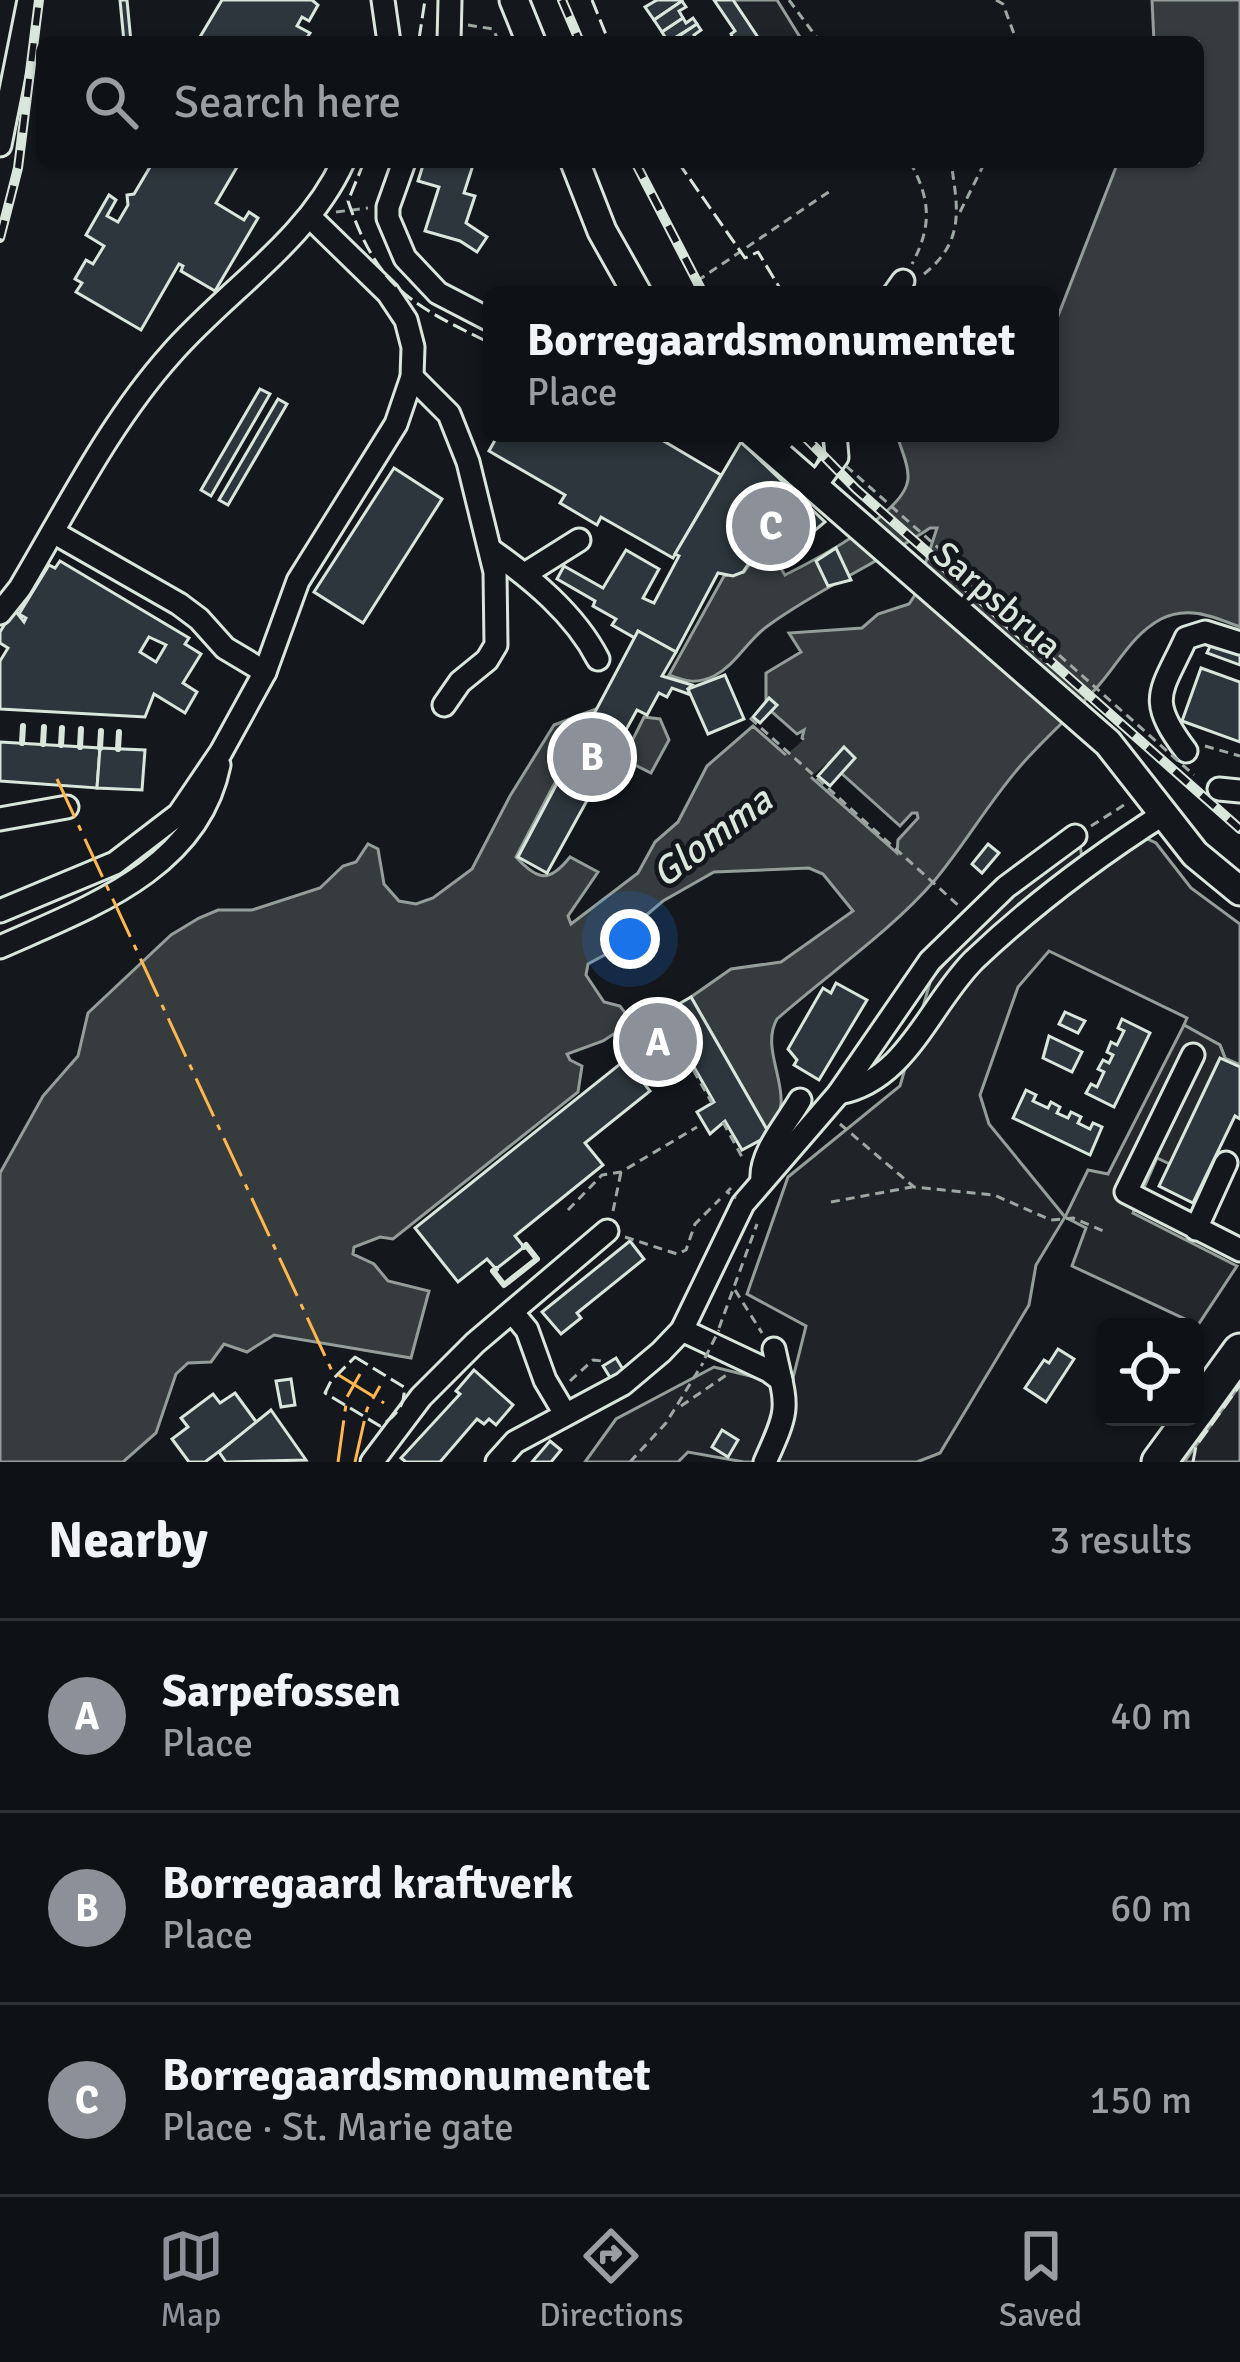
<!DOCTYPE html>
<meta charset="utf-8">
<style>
:root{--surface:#0f1215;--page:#181b1e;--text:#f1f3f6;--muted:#9b9ea0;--line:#2f3234;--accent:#8c9099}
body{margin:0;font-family:Signika,sans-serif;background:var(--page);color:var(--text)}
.controls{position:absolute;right:36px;bottom:36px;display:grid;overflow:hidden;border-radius:18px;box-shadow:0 3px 9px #0004}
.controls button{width:108px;height:108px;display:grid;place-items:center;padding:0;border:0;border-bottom:3px solid var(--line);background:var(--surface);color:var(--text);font:60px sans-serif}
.you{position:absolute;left:630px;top:939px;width:42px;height:42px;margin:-30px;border:9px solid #fff;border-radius:50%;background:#1a73e8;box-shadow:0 0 0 18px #1a73e833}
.badge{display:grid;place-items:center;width:78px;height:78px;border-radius:50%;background:var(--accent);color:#fff;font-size:39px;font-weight:700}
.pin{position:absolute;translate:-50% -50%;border:6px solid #fff;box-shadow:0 3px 12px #0006}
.popup{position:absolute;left:483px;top:286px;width:576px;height:156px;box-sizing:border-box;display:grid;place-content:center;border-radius:18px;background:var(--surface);filter:drop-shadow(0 3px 9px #0005);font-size:39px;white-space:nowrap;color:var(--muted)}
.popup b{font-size:45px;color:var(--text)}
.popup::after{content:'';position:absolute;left:50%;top:100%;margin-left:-24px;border:24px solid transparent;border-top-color:var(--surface)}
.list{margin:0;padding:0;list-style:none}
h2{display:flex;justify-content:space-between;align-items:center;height:156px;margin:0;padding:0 48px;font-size:51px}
h2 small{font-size:39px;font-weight:400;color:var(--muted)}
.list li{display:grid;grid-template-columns:78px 1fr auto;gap:36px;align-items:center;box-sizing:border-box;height:192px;padding:0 48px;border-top:3px solid var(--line)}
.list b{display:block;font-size:45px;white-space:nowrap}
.list p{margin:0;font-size:39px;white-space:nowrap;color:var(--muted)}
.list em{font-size:39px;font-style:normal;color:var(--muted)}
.icon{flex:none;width:66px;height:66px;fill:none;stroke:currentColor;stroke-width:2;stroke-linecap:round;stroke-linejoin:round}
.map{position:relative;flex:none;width:1240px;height:1462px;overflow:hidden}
.search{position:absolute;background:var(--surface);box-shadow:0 3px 9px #0004;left:36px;right:36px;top:36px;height:132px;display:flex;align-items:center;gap:30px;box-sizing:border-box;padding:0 42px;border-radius:18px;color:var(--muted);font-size:45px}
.sheet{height:732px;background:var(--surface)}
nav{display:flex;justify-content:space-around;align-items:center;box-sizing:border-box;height:168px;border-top:3px solid var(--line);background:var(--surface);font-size:33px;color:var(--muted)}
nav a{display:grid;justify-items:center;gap:6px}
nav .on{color:var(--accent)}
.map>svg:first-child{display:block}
.green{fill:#202428;stroke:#939e99;stroke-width:3}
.parking{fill:#24282b;stroke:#939e99;stroke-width:3}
.water{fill:#363b3e;stroke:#939e99;stroke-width:3}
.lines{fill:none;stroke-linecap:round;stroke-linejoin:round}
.river{stroke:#363b3e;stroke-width:33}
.building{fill:#2c363c;stroke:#d8e6dc;stroke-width:3;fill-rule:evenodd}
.minor-casing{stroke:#d8e6dc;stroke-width:27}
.major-casing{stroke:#d8e6dc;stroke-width:33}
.highway-casing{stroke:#d8e6dc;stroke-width:39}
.path{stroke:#9da8a2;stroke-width:3;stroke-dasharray:9 6;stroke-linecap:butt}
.minor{stroke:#14181c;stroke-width:21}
.major{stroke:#14181c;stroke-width:27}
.highway{stroke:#14181c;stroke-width:33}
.rail-casing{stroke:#d8e6dc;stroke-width:10}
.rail{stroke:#14181c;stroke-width:6;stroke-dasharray:18;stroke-linecap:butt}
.path-bridge{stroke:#9da8a2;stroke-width:3;stroke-dasharray:9 6;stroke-linecap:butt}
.fence{stroke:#d8e6dc;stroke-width:3;stroke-dasharray:15 6;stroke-linecap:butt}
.wall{stroke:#d8e6dc;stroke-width:6}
.power{stroke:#ffb74d;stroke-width:3;stroke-dasharray:42 9 6 9;stroke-linecap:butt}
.labels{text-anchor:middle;stroke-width:9;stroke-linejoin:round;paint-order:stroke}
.street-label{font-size:36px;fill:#d8e6dc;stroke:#14181c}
.water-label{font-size:39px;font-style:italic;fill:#d8e6dc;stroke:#14181c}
</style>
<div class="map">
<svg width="1240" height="1462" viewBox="0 0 1240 1462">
<rect width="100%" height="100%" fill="#14181c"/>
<!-- green -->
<g class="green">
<polygon points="733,0 777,0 803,42 761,42"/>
<polygon points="1143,837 1156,843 1191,888 1240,924 1240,1065 1225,1058 1220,1045 1184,1025 1187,1018 1049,951 1018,987 980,1095 989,1124 1065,1217 1036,1265 1029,1305 940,1453 917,1462 744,1462 688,1452 678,1462 585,1462 616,1419 714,1367 791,1386 806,1326 747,1294 788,1177 900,1086 931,979 978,926 1011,894 1080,844 1084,874"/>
<polygon points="1240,1385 1240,1462 1184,1462"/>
</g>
<!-- parking -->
<polygon class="parking" points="1184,1025 1220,1045 1225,1058 1174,1166 1157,1158 1133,1213 1237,1266 1198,1325 1072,1266 1086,1228 1065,1217 1088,1170 1108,1174"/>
<!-- water -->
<g class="water">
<path d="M1152,0H1240V627C1214,617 1188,605 1161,619C1132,635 1120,661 1099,685C1075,712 1047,736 1023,763C990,800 966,843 935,880C889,933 829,973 777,1019C757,1054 802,1099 768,1131L691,997L731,969L781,962L853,911L823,874L809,868L714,872L663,901L643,918L636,938L588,964L586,975L604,1002L620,1006L632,1022L603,1041L567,1054L570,1060L582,1066L578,1092L393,1239L380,1237L354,1247L353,1254L374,1264L388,1281L429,1291L411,1358L274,1335L247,1352L224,1344L211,1362L188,1363L176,1374L156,1433L123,1462H0V1173L43,1096L78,1056L88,1013L171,935L199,918L218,910H252L320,888L343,866L356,862L368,844L378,849L384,884L399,901L416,904L433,898L472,869L510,796L554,725L593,710L516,857C539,882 550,882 570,857L598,872L568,916L571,924L638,873L655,842L678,822L707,766L753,726L897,853L898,840L918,818L917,813H912L900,826L841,773L844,748L830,763L802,738L804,730L797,734L771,711L776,705L766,702V673L801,652L789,633L862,628L878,614L909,604L915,595L937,528H930C878,563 820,588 769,625C748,639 737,664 714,676C697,684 686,682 669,675L724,576L744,572L753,560L780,567L785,575C815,560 907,512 908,478C909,462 899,447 897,433H1050V322L1058,316L1118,162H1198V42H1154Z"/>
<polygon points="644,717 660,719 669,740 651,773 623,759"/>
</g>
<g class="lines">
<!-- river -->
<polyline class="river" points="767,793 851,721"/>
</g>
<!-- building -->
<g class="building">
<polygon points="120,0 127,0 131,42 124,42"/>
<polygon points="222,0 312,0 318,5 309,21 302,17 297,26 310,33 304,42 197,42"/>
<polygon points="657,0 682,0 682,1 654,20 645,7"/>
<polygon points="714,0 733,0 761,42 734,42 731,34 735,31"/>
<polygon points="682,1 686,7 679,11 683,18 662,32 654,20"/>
<polygon points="683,18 686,23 693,18 697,24 668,42 662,32"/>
<polygon points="697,24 701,30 694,35 696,39 670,42"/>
<polygon points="153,162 240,162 216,203 244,220 249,212 258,218 215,291 181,271 183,266 179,264 141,330 76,292 82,283 75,279 86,260 93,264 104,246 86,235 109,195 116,200 107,216 118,222 128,205 127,195 134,194"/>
<polygon points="424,162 474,162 464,193 475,196 466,223 487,237 477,252 460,241 425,231 439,187 418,181"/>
<polygon points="260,389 270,394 211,496 201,490"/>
<polygon points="278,399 287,404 228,505 219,500"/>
<polygon points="499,433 650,433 721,475 673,558 601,517 597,525 560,503 565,495 489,451"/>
<polygon points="741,442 825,522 787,554 772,558 755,554 743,572 733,576 718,573 676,652 638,631 635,638 612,625 616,619 593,606 595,601 557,579 564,566 603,588 626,550 659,569 643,598 654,603 679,556 675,554"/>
<polygon points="394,468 442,499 363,623 314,592"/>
<polygon points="836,548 851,580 828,586 816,561"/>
<path d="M60,561L189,638L185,644L201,654L183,683L197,692L185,713L154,694L145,717L0,709V661L8,648L0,643V632L14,609L24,622L26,618L19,614L49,565L55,568ZM149,637L166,645L156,662L140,652Z"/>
<polygon points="638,631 676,652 662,676 692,685 688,689 691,695 672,688 667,697 659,693 647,715 637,710 547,873 518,857"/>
<polygon points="1212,642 1240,652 1240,665 1207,653"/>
<polygon points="1201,668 1240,682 1240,742 1182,721"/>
<polygon points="725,675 744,719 708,734 688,689"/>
<polygon points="769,698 777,705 760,723 753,717"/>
<polygon points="0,742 100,748 97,788 0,781"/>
<polygon points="844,747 855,758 830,786 818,776"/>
<polygon points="100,748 145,750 142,790 97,788"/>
<polygon points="988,844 999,853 982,873 972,864"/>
<polygon points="836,983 867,1000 819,1080 794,1065 797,1060 788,1049 823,988 831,993"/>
<polygon points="691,997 770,1135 742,1150 725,1121 710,1134 697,1112 714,1102 663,1013"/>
<polygon points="1065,1012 1085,1021 1078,1033 1059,1024"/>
<polygon points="1122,1019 1150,1033 1114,1107 1086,1093 1091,1084 1097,1087 1104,1072 1098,1069 1103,1060 1109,1063 1113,1055 1107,1052 1111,1042 1117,1045 1124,1031 1118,1028"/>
<polygon points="1049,1036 1082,1052 1072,1072 1043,1058"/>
<polygon points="1220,1058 1240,1067 1240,1119 1235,1116 1193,1203 1159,1186"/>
<polygon points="625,1060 650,1091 585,1143 603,1165 515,1236 524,1247 496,1269 487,1259 458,1282 415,1228"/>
<polygon points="1026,1090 1036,1095 1033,1101 1048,1108 1051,1102 1060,1107 1057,1113 1068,1118 1071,1112 1081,1117 1078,1123 1090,1129 1093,1123 1102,1127 1090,1155 1013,1118"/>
<polygon points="630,1241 644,1259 577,1313 581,1318 561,1334 542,1312"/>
<polygon points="1058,1349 1074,1359 1046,1402 1025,1388 1044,1360 1049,1363"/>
<polygon points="616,1358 624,1371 611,1379 603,1366"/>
<polygon points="474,1370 513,1405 496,1425 489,1419 484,1424 477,1419 440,1462 406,1462 401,1458 460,1394 456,1391"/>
<polygon points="291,1379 295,1405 281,1407 276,1381"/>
<polygon points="235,1393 257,1423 205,1462 189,1462 172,1439 188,1427 181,1418 213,1394 220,1403"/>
<polygon points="271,1410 306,1460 226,1462 219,1452"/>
<polygon points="722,1430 738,1440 728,1457 712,1447"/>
<polygon points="550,1441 561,1450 551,1462 532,1462"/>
</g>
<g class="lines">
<defs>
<g id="minor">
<polyline points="383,0 389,42"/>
<polyline points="449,42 450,0"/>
<polyline points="0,145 29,0"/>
<polyline points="404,162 388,207 388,218 405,258 438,293 492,321"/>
<polyline points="893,295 903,281"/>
<polyline points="412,377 449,414 468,462 495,572 496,645 487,660 460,682 444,705"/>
<polyline points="815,486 837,457 835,433"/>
<polyline points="53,532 179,604 199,619 225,648 265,672"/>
<path d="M491,550C531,578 575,614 598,659"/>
<polyline points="525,574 579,540"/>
<path d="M0,613L20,588C67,509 110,422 171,354C227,290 307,241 343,162"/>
<path d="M1186,751C1146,698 1161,693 1186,638L1205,632L1240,643"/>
<polyline points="1219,789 1240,791"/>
<polyline points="0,819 67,807"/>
<polyline points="0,911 115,863 179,814 221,752 265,672 298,581 396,424 412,377 413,347 406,320 388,293 310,217"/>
<path d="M0,947C87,908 198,870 219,765"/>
<polyline points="1193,1055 1126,1192 1240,1250"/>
<path d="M839,1093C907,1080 929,1005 974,960C1033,904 1096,857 1165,813"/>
<path d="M762,1179C760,1153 787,1123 800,1100"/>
<polyline points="1196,1229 1226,1163"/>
<polyline points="512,1312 527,1330 545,1380 564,1412"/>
<polyline points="682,1330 769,1371 781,1380"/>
<polyline points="372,1462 421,1397 475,1343 607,1231"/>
<polyline points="497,1462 515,1442 623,1384 661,1352 682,1330 743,1204 839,1093 930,961 1006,887 1075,836"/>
<path d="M765,1462C791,1405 787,1409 774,1349"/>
</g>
<g id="major">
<polyline points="514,0 531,42"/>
<polyline points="575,162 602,231 638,295"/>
<polyline points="753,433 1108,743 1195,854 1240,891"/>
</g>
<g id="highway">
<polyline points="1195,1413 1240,1351"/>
<polyline points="1159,1462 1192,1417"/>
</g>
</defs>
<!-- minor casing -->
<use href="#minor" class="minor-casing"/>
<!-- major casing -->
<use href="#major" class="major-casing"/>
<!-- highway casing -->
<use href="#highway" class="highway-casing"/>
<!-- path -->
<g class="path">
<polyline points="789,0 820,42"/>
<polyline points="996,0 1003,4 1017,42"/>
<polyline points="468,25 493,29 499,42"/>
<path d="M910,162C931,200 932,226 912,264"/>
<polyline points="336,212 368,208"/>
<polyline points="960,212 985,162"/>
<path d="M924,274C965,241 958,209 951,162"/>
<polyline points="697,281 833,189"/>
<polyline points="750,718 958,905"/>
<polyline points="1205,746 1240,756"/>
<polyline points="1091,826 1124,805"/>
<polyline points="672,1052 686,1057 712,1103"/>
<polyline points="723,1122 742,1157"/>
<polyline points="840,1124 914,1187 994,1195 1051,1220 1073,1218 1106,1232"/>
<polyline points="831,1202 912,1187"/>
<polyline points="568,1210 602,1175 621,1172 697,1127"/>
<polyline points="613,1211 621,1172"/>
<polyline points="625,1237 677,1254 686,1250 695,1224 720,1199"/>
<polyline points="735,1290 762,1333"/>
<polyline points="719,1328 757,1224"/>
<polyline points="570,1381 593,1360 602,1361"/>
<polyline points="681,1406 728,1374"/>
<polyline points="630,1462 666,1423 703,1363"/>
</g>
<!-- minor -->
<use href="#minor" class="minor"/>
<!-- major -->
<use href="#major" class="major"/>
<!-- highway -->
<use href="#highway" class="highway"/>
<defs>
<g id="rail">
<polyline points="562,0 580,42"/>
<polyline points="635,162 704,295"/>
<polyline points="0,238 18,168 39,0"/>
<polyline points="801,433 856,489 1240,829"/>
</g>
</defs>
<!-- rail casing -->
<use href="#rail" class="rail-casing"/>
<!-- rail -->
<use href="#rail" class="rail"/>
<!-- path-bridge -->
<g class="path-bridge">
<polyline points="846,466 1194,775"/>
<polyline points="731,1188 727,1192 736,1198"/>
<polyline points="705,1358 719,1330"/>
</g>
<!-- fence -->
<g class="fence">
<polyline points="592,0 609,42"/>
<polyline points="419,39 425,0"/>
<path d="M364,162L348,201C378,289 412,305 492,344"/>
<polyline points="678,162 745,258 758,252 784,295"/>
<polyline points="815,466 824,449 822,433"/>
<path d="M355,1357L404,1387C406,1405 395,1417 380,1426L325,1393L331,1381Z"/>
<polyline points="1193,1462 1196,1446 1240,1385"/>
</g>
<!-- wall -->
<g class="wall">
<polyline points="22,743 23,726"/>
<polyline points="43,744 44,727"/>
<polyline points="61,745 62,728"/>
<polyline points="80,747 81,729"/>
<polyline points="100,748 101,731"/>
<polyline points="118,749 119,732"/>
<polyline points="496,1269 493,1271 504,1285 537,1259 526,1245 524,1247"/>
</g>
<!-- power -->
<g class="power">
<polyline points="57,779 332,1371 384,1403"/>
<polyline points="338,1462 347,1397 360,1374"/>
<polyline points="355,1462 367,1409 380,1386"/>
</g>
</g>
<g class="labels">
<!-- street labels -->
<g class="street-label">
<text transform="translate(998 599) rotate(41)" y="13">Sarpsbrua</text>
</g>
<!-- water labels -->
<g class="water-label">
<text transform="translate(711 836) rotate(-37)" y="14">Glomma</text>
</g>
</g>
</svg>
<div class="controls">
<button><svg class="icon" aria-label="locate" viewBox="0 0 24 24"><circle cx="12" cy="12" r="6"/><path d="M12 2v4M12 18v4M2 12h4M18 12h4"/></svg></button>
</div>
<div class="you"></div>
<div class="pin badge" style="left:658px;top:1042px">A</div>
<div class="pin badge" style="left:592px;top:757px">B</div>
<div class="pin badge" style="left:771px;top:526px">C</div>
<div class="popup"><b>Borregaardsmonumentet</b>Place</div>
<div class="search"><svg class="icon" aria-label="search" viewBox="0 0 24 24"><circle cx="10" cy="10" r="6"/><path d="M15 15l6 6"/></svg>Search here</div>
</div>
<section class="sheet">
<h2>Nearby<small>3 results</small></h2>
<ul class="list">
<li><span class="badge">A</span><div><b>Sarpefossen</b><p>Place</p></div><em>40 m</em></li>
<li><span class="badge">B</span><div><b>Borregaard kraftverk</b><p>Place</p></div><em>60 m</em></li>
<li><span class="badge">C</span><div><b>Borregaardsmonumentet</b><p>Place · St. Marie gate</p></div><em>150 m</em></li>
</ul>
</section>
<nav>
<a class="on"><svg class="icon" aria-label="map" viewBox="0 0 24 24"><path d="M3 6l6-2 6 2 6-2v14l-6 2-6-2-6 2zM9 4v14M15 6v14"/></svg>Map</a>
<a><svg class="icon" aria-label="directions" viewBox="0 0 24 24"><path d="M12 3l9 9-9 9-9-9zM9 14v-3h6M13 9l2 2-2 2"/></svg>Directions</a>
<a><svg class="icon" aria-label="saved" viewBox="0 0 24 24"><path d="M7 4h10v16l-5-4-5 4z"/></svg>Saved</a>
</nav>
